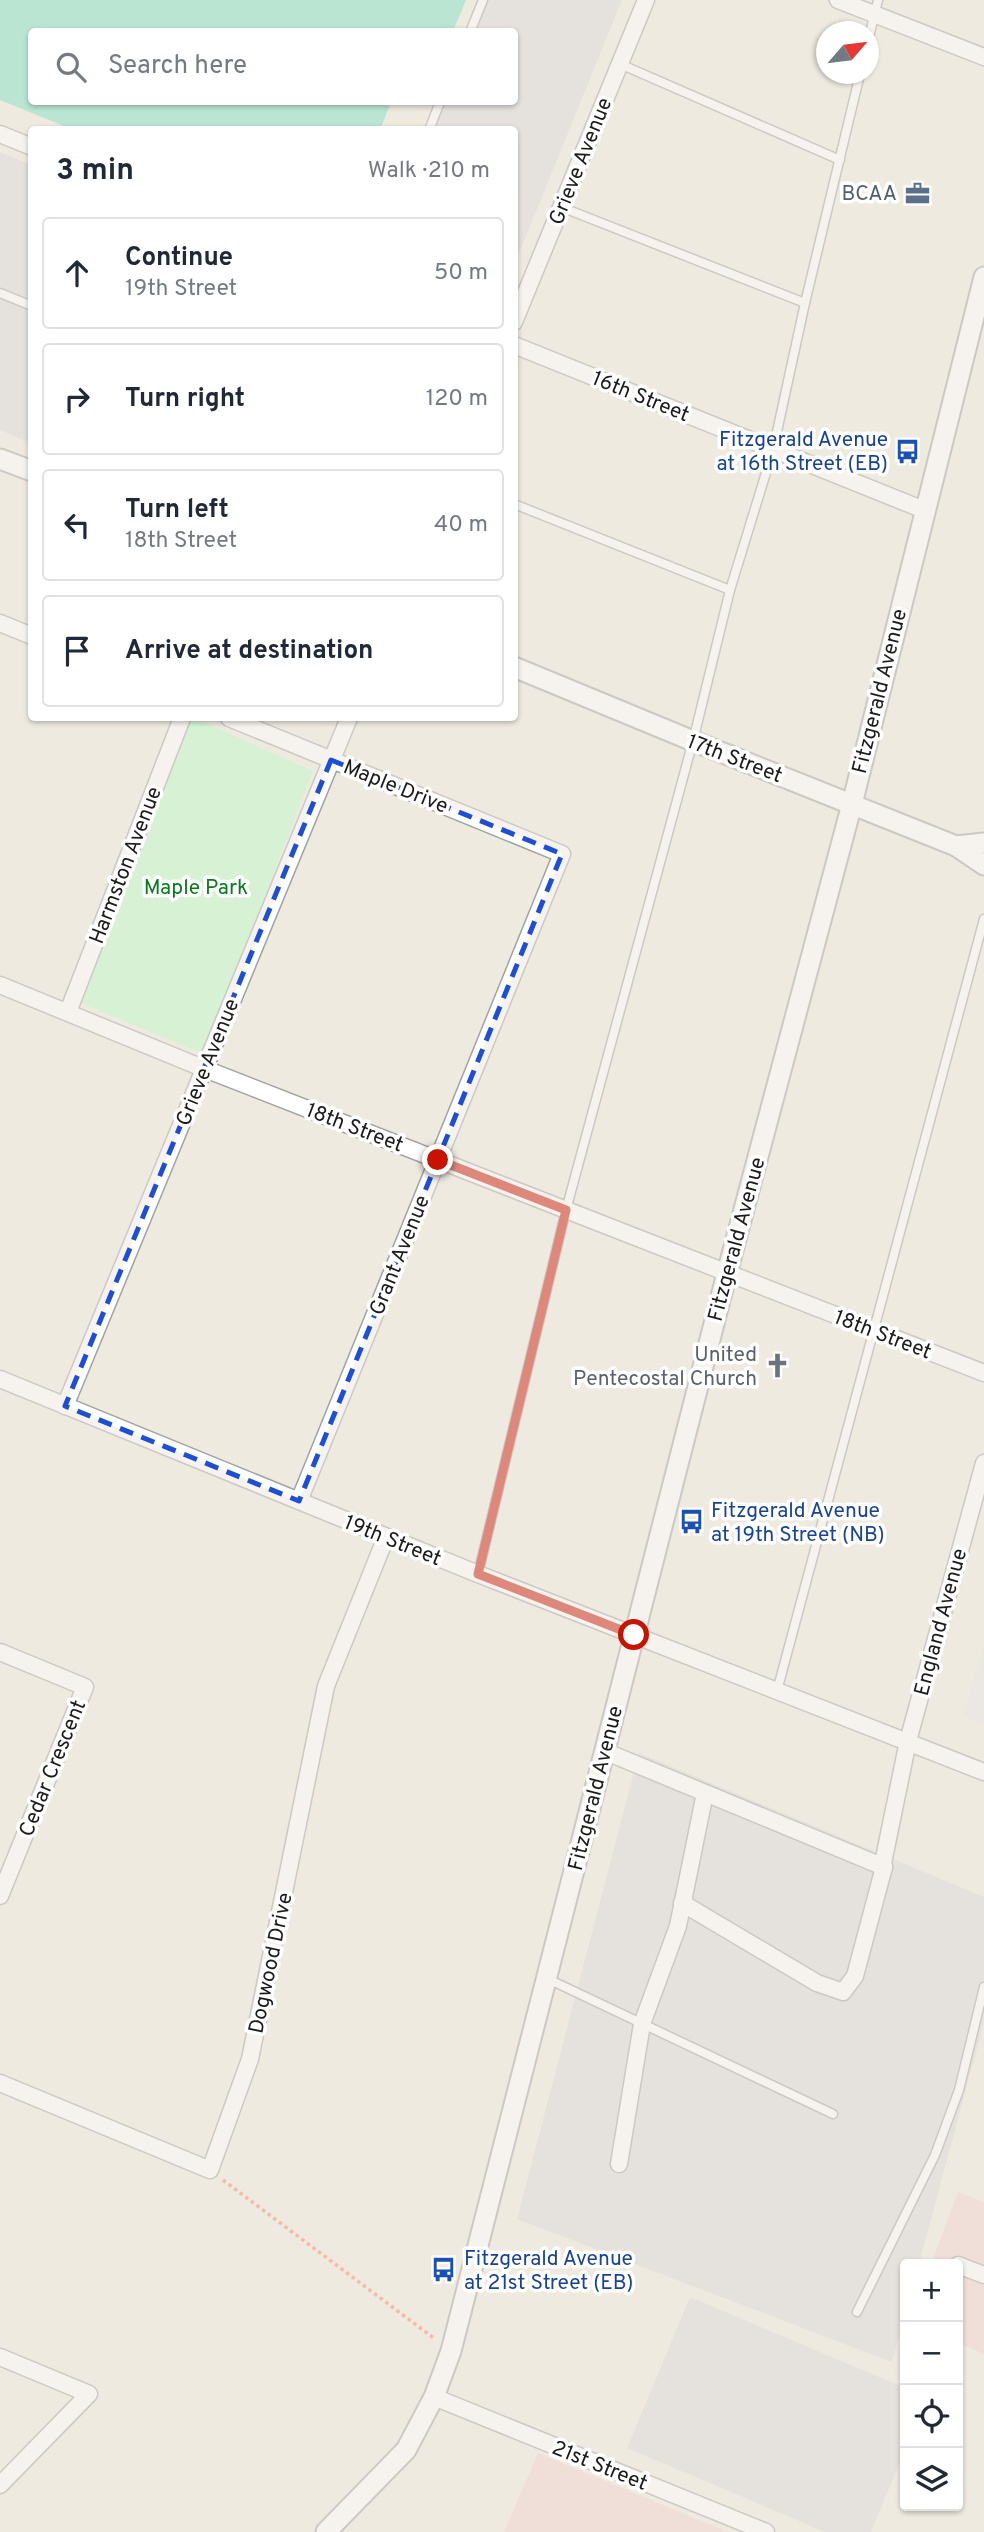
<!DOCTYPE html>
<meta charset="utf-8">
<style>
:root{--surface:#fff;--page:#f2f2f3;--text:#1f2937;--muted:#747a83;--line:#e0e1e3}
body{margin:0;font-family:Overpass,sans-serif;background:var(--page);color:var(--text)}
.controls{position:absolute;right:21px;bottom:21px;display:grid;overflow:hidden;border-radius:7px;box-shadow:0 2px 5px #0004}
.controls button{width:63px;height:63px;display:grid;place-items:center;padding:0;border:0;border-bottom:2px solid var(--line);background:var(--surface);color:var(--text);font:35px sans-serif}
.compass{position:absolute;left:816px;top:21px;width:63px;height:63px;border-radius:50%;background:var(--surface);box-shadow:0 2px 5px #0004;rotate:62deg}
.stop{position:absolute;width:21px;height:21px;margin:-16px;border:5px solid #c71300;border-radius:50%;background:#fff}
.stop.end{background:#c71300;border-color:#fff;box-shadow:0 2px 7px #0008}
.list{margin:0;padding:0;list-style:none}
h2{display:flex;justify-content:space-between;align-items:center;height:91px;margin:0;padding:0 28px;font-size:30px}
h2 small{font-size:23px;font-weight:400;color:var(--muted)}
.list li{display:grid;grid-template-columns:46px 1fr auto;gap:21px;align-items:center;box-sizing:border-box;height:112px;margin:0 14px 14px;padding:0 14px;border:2px solid var(--line);border-radius:7px}
.list b{display:block;font-size:26px;white-space:nowrap}
.list p{margin:0;font-size:23px;white-space:nowrap;color:var(--muted)}
.list em{font-size:23px;font-style:normal;color:var(--muted)}
.icon{flex:none;width:38px;height:38px;fill:none;stroke:currentColor;stroke-width:2;stroke-linecap:round;stroke-linejoin:round}
.map{position:relative;flex:none;width:984px;height:2532px;overflow:hidden}
.search{position:absolute;background:var(--surface);box-shadow:0 2px 5px #0004;left:28px;top:28px;width:490px;height:77px;display:flex;align-items:center;gap:18px;box-sizing:border-box;padding:0 24px;border-radius:7px;color:var(--muted);font-size:26px}
.panel{position:absolute;background:var(--surface);box-shadow:0 2px 5px #0004;left:28px;top:126px;width:490px;height:595px;border-radius:7px}
.map>svg:first-child{display:block}
.residential{fill:#dad8d8}
.commercial{fill:#f0d3ce}
.park{fill:#bafbc6}
.pitch{fill:#7be0c3}
.parking{fill:#e7e7e7}
.lines{fill:none;stroke-linecap:round;stroke-linejoin:round}
.service-casing{stroke:#a2a2a2;stroke-width:11}
.minor-casing{stroke:#a2a2a2;stroke-width:19}
.tertiary-casing{stroke:#a2a2a2;stroke-width:23}
.path{stroke:#fe8061;stroke-width:3.5;stroke-dasharray:3.5 3.5;stroke-linecap:butt}
.service{stroke:#fff;stroke-width:8}
.minor{stroke:#fff;stroke-width:16}
.tertiary{stroke:#fff;stroke-width:19}
.route{stroke:#c71300;stroke-width:9}
.marked{fill:none;stroke:#1d4ed8;stroke-width:5;stroke-dasharray:14 9;stroke-linejoin:round}
.labels{text-anchor:middle;stroke-width:7;stroke-linejoin:round;paint-order:stroke}
.street-label{font-size:21px;fill:#1b1b1b;stroke:#fff}
.service-label{font-size:21px;fill:#4e5e75;stroke:#fff;text-anchor:end}
.transit-label{font-size:21px;fill:#164399;stroke:#fff;text-anchor:start}
.park-label{font-size:21px;fill:#077b1c;stroke:#fff}
.worship-label{font-size:21px;fill:#5b616d;stroke:#fff;text-anchor:end}
</style>
<div class="map">
<svg width="984" height="2532" viewBox="0 0 984 2532">
<rect width="100%" height="100%" fill="#eeeae0"/>
<!-- residential -->
<g class="residential">
<polygon points="483,0 622,0 515,263 514,130 429,130 440,102 514,102 514,32 470,31"/>
<polygon points="0,152 31,165 31,443 0,430"/>
<polygon points="639,1753 984,1897 984,2022 919,2264 905,2264 905,2314 892,2362 517,2219"/>
<polygon points="690,2297 905,2388 905,2450 871,2532 825,2532 627,2448"/>
</g>
<!-- commercial -->
<g class="commercial">
<polygon points="958,2192 984,2202 984,2354 958,2343 958,2264 931,2264"/>
<polygon points="538,2453 728,2532 504,2532"/>
</g>
<!-- park -->
<polygon class="park" points="188,718 194,718 313,771 204,1054 78,1002"/>
<!-- pitch -->
<polygon class="pitch" points="0,0 466,0 453,31 32,32 32,102 391,102 380,130 71,129 0,100"/>
<!-- parking -->
<polygon class="parking" points="984,1646 984,1724 963,1715"/>
<g class="lines">
<defs>
<g id="service">
<polyline points="470,32 483,0"/>
<polyline points="869,37 878,0"/>
<polyline points="620,64 840,160"/>
<polyline points="429,130 440,102"/>
<polyline points="561,207 805,303"/>
<polyline points="0,293 32,306"/>
<polyline points="514,504 730,590"/>
<polyline points="478,1574 566,1210 693,741 730,590 773,450 805,303 860,74"/>
<polyline points="777,1691 984,919"/>
<polyline points="548,1979 833,2114"/>
<polyline points="857,2312 935,2155 959,2090 984,1987"/>
</g>
<g id="minor">
<polyline points="838,0 984,57"/>
<polyline points="0,134 32,147"/>
<polyline points="514,322 646,0"/>
<polyline points="514,345 924,510"/>
<polyline points="0,623 32,636"/>
<polyline points="229,718 562,854 299,1501"/>
<polyline points="0,985 205,1069 984,1373"/>
<polyline points="68,1012 182,718"/>
<polyline points="0,1379 478,1574 984,1772"/>
<polyline points="65,1406 349,718"/>
<polyline points="0,1652 85,1687 0,1896"/>
<polyline points="604,1751 884,1867"/>
<polyline points="682,1903 817,1983 843,1992 855,1976 884,1867 883,1863 908,1741 984,1463"/>
<polyline points="0,2083 210,2170 250,2059 326,1686 386,1537"/>
<polyline points="619,2164 642,2024 678,1926 705,1793"/>
<polyline points="958,2265 984,2275"/>
<polyline points="0,2357 89,2394 0,2485"/>
<polyline points="434,2397 766,2532"/>
</g>
<g id="tertiary">
<polyline points="0,459 32,471"/>
<polyline points="514,667 693,741 956,846 984,865"/>
<polyline points="956,846 984,843"/>
<polyline points="326,2532 406,2450 434,2397 451,2351 727,1273 852,804 984,277"/>
</g>
</defs>
<!-- service casing -->
<use href="#service" class="service-casing"/>
<!-- minor casing -->
<use href="#minor" class="minor-casing"/>
<!-- tertiary casing -->
<use href="#tertiary" class="tertiary-casing"/>
<!-- path -->
<polyline class="path" points="223,2180 435,2339"/>
<!-- service -->
<use href="#service" class="service"/>
<!-- minor -->
<use href="#minor" class="minor"/>
<!-- tertiary -->
<use href="#tertiary" class="tertiary"/>
</g>
<g class="lines">
<!-- route -->
<polyline class="route" points="438,1160 566,1210 478,1574 634,1635"/>
</g>
<!-- marked area -->
<path d="M0 0H984V2532H0ZM331,760L562,854L299,1501L65,1406Z" fill="#eeeae0" fill-opacity=".55" fill-rule="evenodd"/>
<path class="marked" d="M331,760L562,854L299,1501L65,1406Z"/>
<!-- icons -->
<defs>
<symbol id="office-bare" viewBox="-9 -9 18 18"><path d="M-6-3h4V-5.5h4V-3h4V5H-6ZM-1-4.5V-3h2v-1.5ZM-6 0V1H6V0Z" fill="#5c6f8a" stroke="#fff" stroke-width="2.5" paint-order="stroke"/></symbol>
<symbol id="bus-bare" viewBox="-9 -9 18 18"><path d="M-5-6H5V4H4V6H2V4H-2V6H-4V4H-5ZM-3.5-4V0h7V-4ZM-3.5 1.2v1.5H-2V1.2ZM2 1.2v1.5H3.5V1.2Z" fill="#1a4fb4" stroke="#fff" stroke-width="2.5" paint-order="stroke"/></symbol>
<symbol id="church-bare" viewBox="-9 -9 18 18"><path d="M-1.2-6h2.4v3.5h3.3v2.4h-3.3V6h-2.4V-.1h-3.3v-2.4h3.3Z" fill="#6b7280" stroke="#fff" stroke-width="2.5" paint-order="stroke"/></symbol>
</defs>
<g fill-rule="evenodd">
<use href="#office-bare" x="900" y="176" width="35" height="35"/>
<use href="#bus-bare" x="890" y="434" width="35" height="35"/>
<use href="#church-bare" x="760" y="1348" width="35" height="35"/>
<use href="#bus-bare" x="674" y="1504" width="35" height="35"/>
<use href="#bus-bare" x="426" y="2252" width="35" height="35"/>
</g>
<g class="labels">
<!-- street labels -->
<g class="street-label">
<text transform="translate(580 161) rotate(-68)" y="7">Grieve Avenue</text>
<text transform="translate(641 396) rotate(22)" y="7">16th Street</text>
<text transform="translate(879 691) rotate(-76)" y="7">Fitzgerald Avenue</text>
<text transform="translate(735 758) rotate(21)" y="7">17th Street</text>
<text transform="translate(396 786) rotate(22)" y="7">Maple Drive</text>
<text transform="translate(125 865) rotate(-69)" y="7">Harmston Avenue</text>
<text transform="translate(207 1062) rotate(-68)" y="7">Grieve Avenue</text>
<text transform="translate(355 1127) rotate(21)" y="7">18th Street</text>
<text transform="translate(736 1239) rotate(-75)" y="7">Fitzgerald Avenue</text>
<text transform="translate(399 1255) rotate(-68)" y="7">Grant Avenue</text>
<text transform="translate(883 1334) rotate(21)" y="7">18th Street</text>
<text transform="translate(393 1540) rotate(22)" y="7">19th Street</text>
<text transform="translate(940 1622) rotate(-75)" y="7">England Avenue</text>
<text transform="translate(52 1768) rotate(-68)" y="7">Cedar Crescent</text>
<text transform="translate(595 1788) rotate(-76)" y="7">Fitzgerald Avenue</text>
<text transform="translate(270 1963) rotate(-78)" y="7">Dogwood Drive</text>
<text transform="translate(600 2465) rotate(22)" y="7">21st Street</text>
</g>
<!-- service labels -->
<g class="service-label">
<text x="897" y="200">BCAA</text>
</g>
<!-- transit labels -->
<g class="transit-label">
<text x="888" y="446" text-anchor="end">Fitzgerald Avenue<tspan x="888" dy="24">at 16th Street (EB)</tspan></text>
<text x="711" y="1517">Fitzgerald Avenue<tspan x="711" dy="24">at 19th Street (NB)</tspan></text>
<text x="464" y="2265">Fitzgerald Avenue<tspan x="464" dy="24">at 21st Street (EB)</tspan></text>
</g>
<!-- park labels -->
<g class="park-label">
<text x="196" y="894">Maple Park</text>
</g>
<!-- worship labels -->
<g class="worship-label">
<text x="757" y="1361">United<tspan x="757" dy="24">Pentecostal Church</tspan></text>
</g>
</g>
</svg>
<div class="controls">
<button>+</button>
<button>−</button>
<button><svg class="icon" aria-label="locate" viewBox="0 0 24 24"><circle cx="12" cy="12" r="6"/><path d="M12 2v4M12 18v4M2 12h4M18 12h4"/></svg></button>
<button><svg class="icon" aria-label="layers" viewBox="0 0 24 24"><path d="M12 4l9 5-9 5-9-5zM3 14l9 5 9-5"/></svg></button>
</div>
<svg class="compass" viewBox="-18 -18 36 36"><path d="M0-13l5 13h-10z" fill="#e53935"/><path d="M0 13l5-13h-10z" fill="#747a83"/></svg>
<div class="stop" style="left:634px;top:1635px"></div>
<div class="stop end" style="left:438px;top:1160px"></div>
<div class="search"><svg class="icon" aria-label="search" viewBox="0 0 24 24"><circle cx="10" cy="10" r="6"/><path d="M15 15l6 6"/></svg>Search here</div>
<section class="panel">
<h2>3 min<small>Walk · 210 m</small></h2>
<ul class="list">
<li><svg class="icon" aria-label="ahead" viewBox="0 0 24 24"><path d="M12 20V5M6 11l6-6 6 6"/></svg><div><b>Continue</b><p>19th Street</p></div><em>50 m</em></li>
<li><svg class="icon" aria-label="right" viewBox="0 0 24 24"><path d="M7 20v-9h11M14 6l5 5-5 5"/></svg><div><b>Turn right</b></div><em>120 m</em></li>
<li><svg class="icon" aria-label="left" viewBox="0 0 24 24"><path d="M17 20v-9H6M10 6l-5 5 5 5"/></svg><div><b>Turn left</b><p>18th Street</p></div><em>40 m</em></li>
<li><svg class="icon" aria-label="arrive" viewBox="0 0 24 24"><path d="M6 21V4h12l-3 4 3 4H6"/></svg><div><b>Arrive at destination</b></div></li>
</ul>
</section>
</div>
